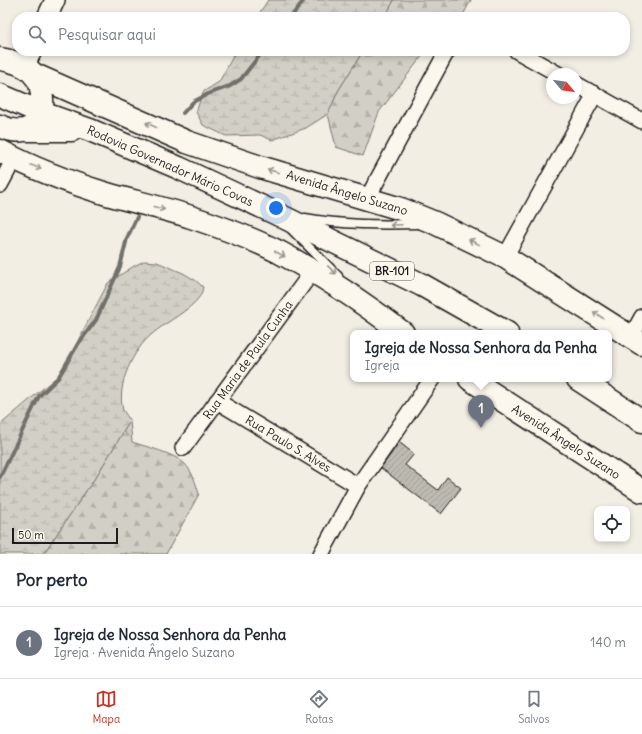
<!DOCTYPE html>
<html lang="pt">
<meta charset="utf-8">
<style>
:root{--surface:#fff;--page:#f6f6f7;--text:#1f2937;--muted:#747a83;--line:#e0e1e3;--accent:#c8321e}
body{margin:0;font-family:Delius,sans-serif;background:var(--page);color:var(--text)}
.controls{position:absolute;right:12px;bottom:12px;display:grid;overflow:hidden;border-radius:8px;box-shadow:0 2px 6px #0003}
.controls button{width:36px;height:36px;display:grid;place-items:center;padding:0;border:0;border-bottom:1px solid var(--line);background:var(--surface);color:var(--text);font:20px sans-serif}
.compass{position:absolute;left:546px;top:68px;width:36px;height:36px;border-radius:50%;background:var(--surface);box-shadow:0 2px 6px #0003;rotate:119deg}
.scale{position:absolute;left:12px;bottom:10px;width:106px;box-sizing:border-box;padding-left:4px;border:2px solid #1c1c1c;border-top:0;font-size:11px;line-height:14px;white-space:nowrap;color:#1c1c1c;-webkit-text-stroke:3px #fbf7ec;paint-order:stroke}
.you{position:absolute;left:276px;top:208px;width:14px;height:14px;margin:-10px;border:3px solid #fff;border-radius:50%;background:#1a73e8;box-shadow:0 0 0 6px #1a73e833}
.badge{display:grid;place-items:center;width:26px;height:26px;border-radius:50%;background:var(--accent);color:#fff;font-size:13px;font-weight:700}
.pin{position:absolute;translate:-50% -33px;filter:drop-shadow(0 1px 2px #0008)}
.pin::after{content:'';position:absolute;top:21px;width:14px;height:12px;background:inherit;clip-path:polygon(0 0,100% 0,50% 100%)}
.popup{position:absolute;left:350px;top:330px;width:262px;height:52px;box-sizing:border-box;display:grid;place-content:center;border-radius:8px;background:var(--surface);filter:drop-shadow(0 1px 3px #0005);font-size:13px;white-space:nowrap;color:var(--muted)}
.popup b{font-size:15px;color:var(--text)}
.popup::after{content:'';position:absolute;left:50%;top:100%;margin-left:-8px;border:8px solid transparent;border-top-color:var(--surface)}
.list{margin:0;padding:0;list-style:none}
h2{display:flex;justify-content:space-between;align-items:center;height:52px;margin:0;padding:0 16px;font-size:17px}
h2 small{font-size:13px;font-weight:400;color:var(--muted)}
.list li{display:grid;grid-template-columns:26px 1fr auto;gap:12px;align-items:center;box-sizing:border-box;height:72px;padding:0 16px;border-top:1px solid var(--line)}
.list b{display:block;font-size:15px;white-space:nowrap}
.list p{margin:0;font-size:13px;white-space:nowrap;color:var(--muted)}
.list em{font-size:13px;font-style:normal;color:var(--muted)}
.icon{flex:none;width:22px;height:22px;fill:none;stroke:currentColor;stroke-width:2;stroke-linecap:round;stroke-linejoin:round}
.map{position:relative;flex:none;width:642px;height:554px;overflow:hidden}
.search{position:absolute;background:var(--surface);box-shadow:0 2px 6px #0003;left:12px;right:12px;top:12px;height:44px;display:flex;align-items:center;gap:10px;box-sizing:border-box;padding:0 14px;border-radius:16px;color:var(--muted);font-size:15px}
.sheet{height:124px;background:var(--surface)}
nav{display:flex;justify-content:space-around;align-items:center;box-sizing:border-box;height:56px;border-top:1px solid var(--line);background:var(--surface);font-size:11px;color:var(--muted)}
nav a{display:grid;justify-items:center;gap:2px}
nav .on{color:var(--accent)}
.map>svg:first-child{display:block}
.forest{fill:url(#forest-firs);stroke:#777671}
.wetland{fill:url(#wetland-marsh);stroke:#777671}
.lines{fill:none;stroke-linecap:round;stroke-linejoin:round}
.stream{stroke:#716f6b;stroke-width:4}
.building{fill:url(#building-hatch);stroke:#1c1c1c}
.service-casing{stroke:#1c1c1c;stroke-width:11}
.minor-casing{stroke:#1c1c1c;stroke-width:18}
.tertiary-casing{stroke:#1c1c1c;stroke-width:22}
.secondary-casing{stroke:#1c1c1c;stroke-width:25}
.trunk-casing{stroke:#1c1c1c;stroke-width:25}
.service{stroke:#fbf7ec;stroke-width:8}
.minor{stroke:#fbf7ec;stroke-width:15}
.tertiary{stroke:#fbf7ec;stroke-width:19}
.secondary{stroke:#fbf7ec;stroke-width:22}
.trunk{stroke:#fbf7ec;stroke-width:22}
.oneway{stroke:#97948e}
.labels{text-anchor:middle;stroke-width:3;stroke-linejoin:round;paint-order:stroke}
.shield{fill:#fbf7ec;stroke:#5f5e5a;stroke-width:1}
.shield-label{font-size:11px;font-weight:bold;fill:#1c1c1c}
.street-label{font-size:12px;fill:#1c1c1c;stroke:#fbf7ec}
</style>
<div class="map">
<svg width="642" height="554" viewBox="0 0 642 554">
<defs>
<pattern id="forest-firs" width="22" height="20" patternUnits="userSpaceOnUse"><rect width="22" height="20" fill="#d2cfc6"/><path d="M5 1l3.5 6h-7zM16 11l3.5 6h-7z" fill="#b4b1aa"/></pattern>
<pattern id="wetland-marsh" width="20" height="14" patternUnits="userSpaceOnUse"><rect width="20" height="14" fill="#d2cfc6"/><path d="M1 5h8M5 5V1M11 12h8M15 12V8" fill="none" stroke="#b4b1aa"/></pattern>
<pattern id="building-hatch" width="6" height="6" patternUnits="userSpaceOnUse"><rect width="6" height="6" fill="#bdbab1"/><path d="M-1 1l2-2M0 6l6-6M5 7l2-2" fill="none" stroke="#a29f98"/></pattern>
</defs>
<rect width="100%" height="100%" fill="#f2eee4"/>
<filter id="ink" filterUnits="userSpaceOnUse"><feTurbulence type="fractalNoise" baseFrequency=".025" numOctaves="2"/><feDisplacementMap in="SourceGraphic" scale="8" xChannelSelector="R" yChannelSelector="G"/><feConvolveMatrix kernelMatrix="1 2 1 2 8 2 1 2 1" color-interpolation-filters="sRGB"/></filter>
<g filter="url(#ink)">
<!-- forest -->
<g class="forest">
<polygon points="394,0 471,0 462,17 385,17"/>
<polygon points="363,51 426,51 379,112 363,156 336,147 328,114 338,91"/>
<path d="M130,421L132,442C147,447 173,453 184,463C193,472 196,484 199,494L166,554H42L46,550L97,475Z"/>
</g>
<!-- wetland -->
<g class="wetland">
<polygon points="268,0 394,0 385,17 257,17"/>
<polygon points="236,51 363,51 338,91 328,114 306,128 272,140 260,135 226,136 203,125 196,112 203,92 219,82"/>
<path d="M144,261L157,262L183,273L195,280L203,287C202,290 202,294 200,296C191,310 166,322 152,334C133,350 116,385 123,410C125,414 128,417 130,421L97,475L46,550L42,554H0V425L61,373L108,283L134,266Z"/>
</g>
<g class="lines">
<!-- stream -->
<g class="stream">
<polyline points="291,17 304,0"/>
<polyline points="183,113 193,102 210,93 230,86 241,79 263,51"/>
<polyline points="0,477 39,396 58,378 78,344 96,320 120,267 127,238 137,217"/>
</g>
</g>
<!-- building -->
<polygon class="building" points="399,442 414,454 405,465 438,490 447,477 461,488 441,514 381,468"/>
<g class="lines">
<defs>
<g id="service">
<path d="M305,218C343,225 380,225 419,224"/>
<polyline points="291,229 338,276"/>
</g>
<g id="minor">
<polyline points="517,51 558,74"/>
<polyline points="576,84 642,121"/>
<polyline points="0,185 14,159"/>
<polyline points="367,199 447,51"/>
<polyline points="505,257 595,94"/>
<polyline points="631,337 642,317"/>
<polyline points="217,401 358,486"/>
<polyline points="183,448 312,272"/>
<polyline points="321,554 358,486 432,379"/>
</g>
<g id="tertiary">
<polyline points="47,17 55,0"/>
<polyline points="24,67 32,51"/>
</g>
<g id="secondary">
<path d="M0,59C13,61 27,65 35,76C41,82 42,91 42,99C44,127 24,137 0,126"/>
<polyline points="35,75 187,142 260,167 401,209 435,223 505,257 642,344"/>
<path d="M0,151C34,169 71,183 107,194C135,202 164,208 191,217C221,227 251,238 279,252C322,275 364,303 403,333"/>
<polyline points="470,379 642,491"/>
</g>
<g id="trunk">
<polyline points="0,95 42,113 90,130 179,168 275,213 422,285 507,333"/>
<polyline points="28,130 72,130"/>
<polyline points="578,379 642,421"/>
</g>
</defs>
<!-- service casing -->
<use href="#service" class="service-casing"/>
<!-- minor casing -->
<use href="#minor" class="minor-casing"/>
<!-- tertiary casing -->
<use href="#tertiary" class="tertiary-casing"/>
<!-- secondary casing -->
<use href="#secondary" class="secondary-casing"/>
<!-- trunk casing -->
<use href="#trunk" class="trunk-casing"/>
<!-- service -->
<use href="#service" class="service"/>
<!-- minor -->
<use href="#minor" class="minor"/>
<!-- tertiary -->
<use href="#tertiary" class="tertiary"/>
<!-- secondary -->
<use href="#secondary" class="secondary"/>
<!-- trunk -->
<use href="#trunk" class="trunk"/>
</g>
<!-- one-way arrows -->
<defs><path id="oneway-shaft" d="M-6 0H5M1.5-3L5.5 0L1.5 3" fill="none" stroke-width="1.6" stroke-linecap="round" stroke-linejoin="round"/></defs>
<g class="oneway">
<use href="#oneway-shaft" transform="translate(151 125) rotate(-156)"/>
<use href="#oneway-shaft" transform="translate(36 167) rotate(22)"/>
<use href="#oneway-shaft" transform="translate(273 171) rotate(-163)"/>
<use href="#oneway-shaft" transform="translate(159 208) rotate(15)"/>
<use href="#oneway-shaft" transform="translate(396 225) rotate(177)"/>
<use href="#oneway-shaft" transform="translate(474 242) rotate(-154)"/>
<use href="#oneway-shaft" transform="translate(280 254) rotate(28)"/>
<use href="#oneway-shaft" transform="translate(332 270) rotate(44)"/>
<use href="#oneway-shaft" transform="translate(598 315) rotate(-147)"/>
</g>
</g>
<g class="labels">
<!-- shield labels -->
<rect class="shield" x="370" y="262" width="44" height="18" rx="3"/>
<g class="shield-label">
<text x="392" y="275">BR-101</text>
</g>
<!-- street labels -->
<g class="street-label">
<text transform="translate(170 166) rotate(24)" y="4">Rodovia Governador Mário Covas</text>
<text transform="translate(347 193) rotate(17)" y="4">Avenida Ângelo Suzano</text>
<text transform="translate(248 360) rotate(-54)" y="4">Rua Maria de Paula Cunha</text>
<text transform="translate(566 442) rotate(33)" y="4">Avenida Ângelo Suzano</text>
<text transform="translate(288 444) rotate(31)" y="4">Rua Paulo S. Alves</text>
</g>
</g>
</svg>
<div class="controls">
<button><svg class="icon" aria-label="locate" viewBox="0 0 24 24"><circle cx="12" cy="12" r="6"/><path d="M12 2v4M12 18v4M2 12h4M18 12h4"/></svg></button>
</div>
<svg class="compass" viewBox="-18 -18 36 36"><path d="M0-13l5 13h-10z" fill="#e53935"/><path d="M0 13l5-13h-10z" fill="#747a83"/></svg>
<div class="scale">50 m</div>
<div class="you"></div>
<div class="pin badge" style="left:481px;top:428px;background:#6b7280">1</div>
<div class="popup"><b>Igreja de Nossa Senhora da Penha</b>Igreja</div>
<div class="search"><svg class="icon" aria-label="search" viewBox="0 0 24 24"><circle cx="10" cy="10" r="6"/><path d="M15 15l6 6"/></svg>Pesquisar aqui</div>
</div>
<section class="sheet">
<h2>Por perto<small></small></h2>
<ul class="list">
<li><span class="badge" style="background:#6b7280">1</span><div><b>Igreja de Nossa Senhora da Penha</b><p>Igreja · Avenida Ângelo Suzano</p></div><em>140 m</em></li>
</ul>
</section>
<nav>
<a class="on"><svg class="icon" aria-label="map" viewBox="0 0 24 24"><path d="M3 6l6-2 6 2 6-2v14l-6 2-6-2-6 2zM9 4v14M15 6v14"/></svg>Mapa</a>
<a><svg class="icon" aria-label="directions" viewBox="0 0 24 24"><path d="M12 3l9 9-9 9-9-9zM9 14v-3h6M13 9l2 2-2 2"/></svg>Rotas</a>
<a><svg class="icon" aria-label="saved" viewBox="0 0 24 24"><path d="M7 4h10v16l-5-4-5 4z"/></svg>Salvos</a>
</nav>
